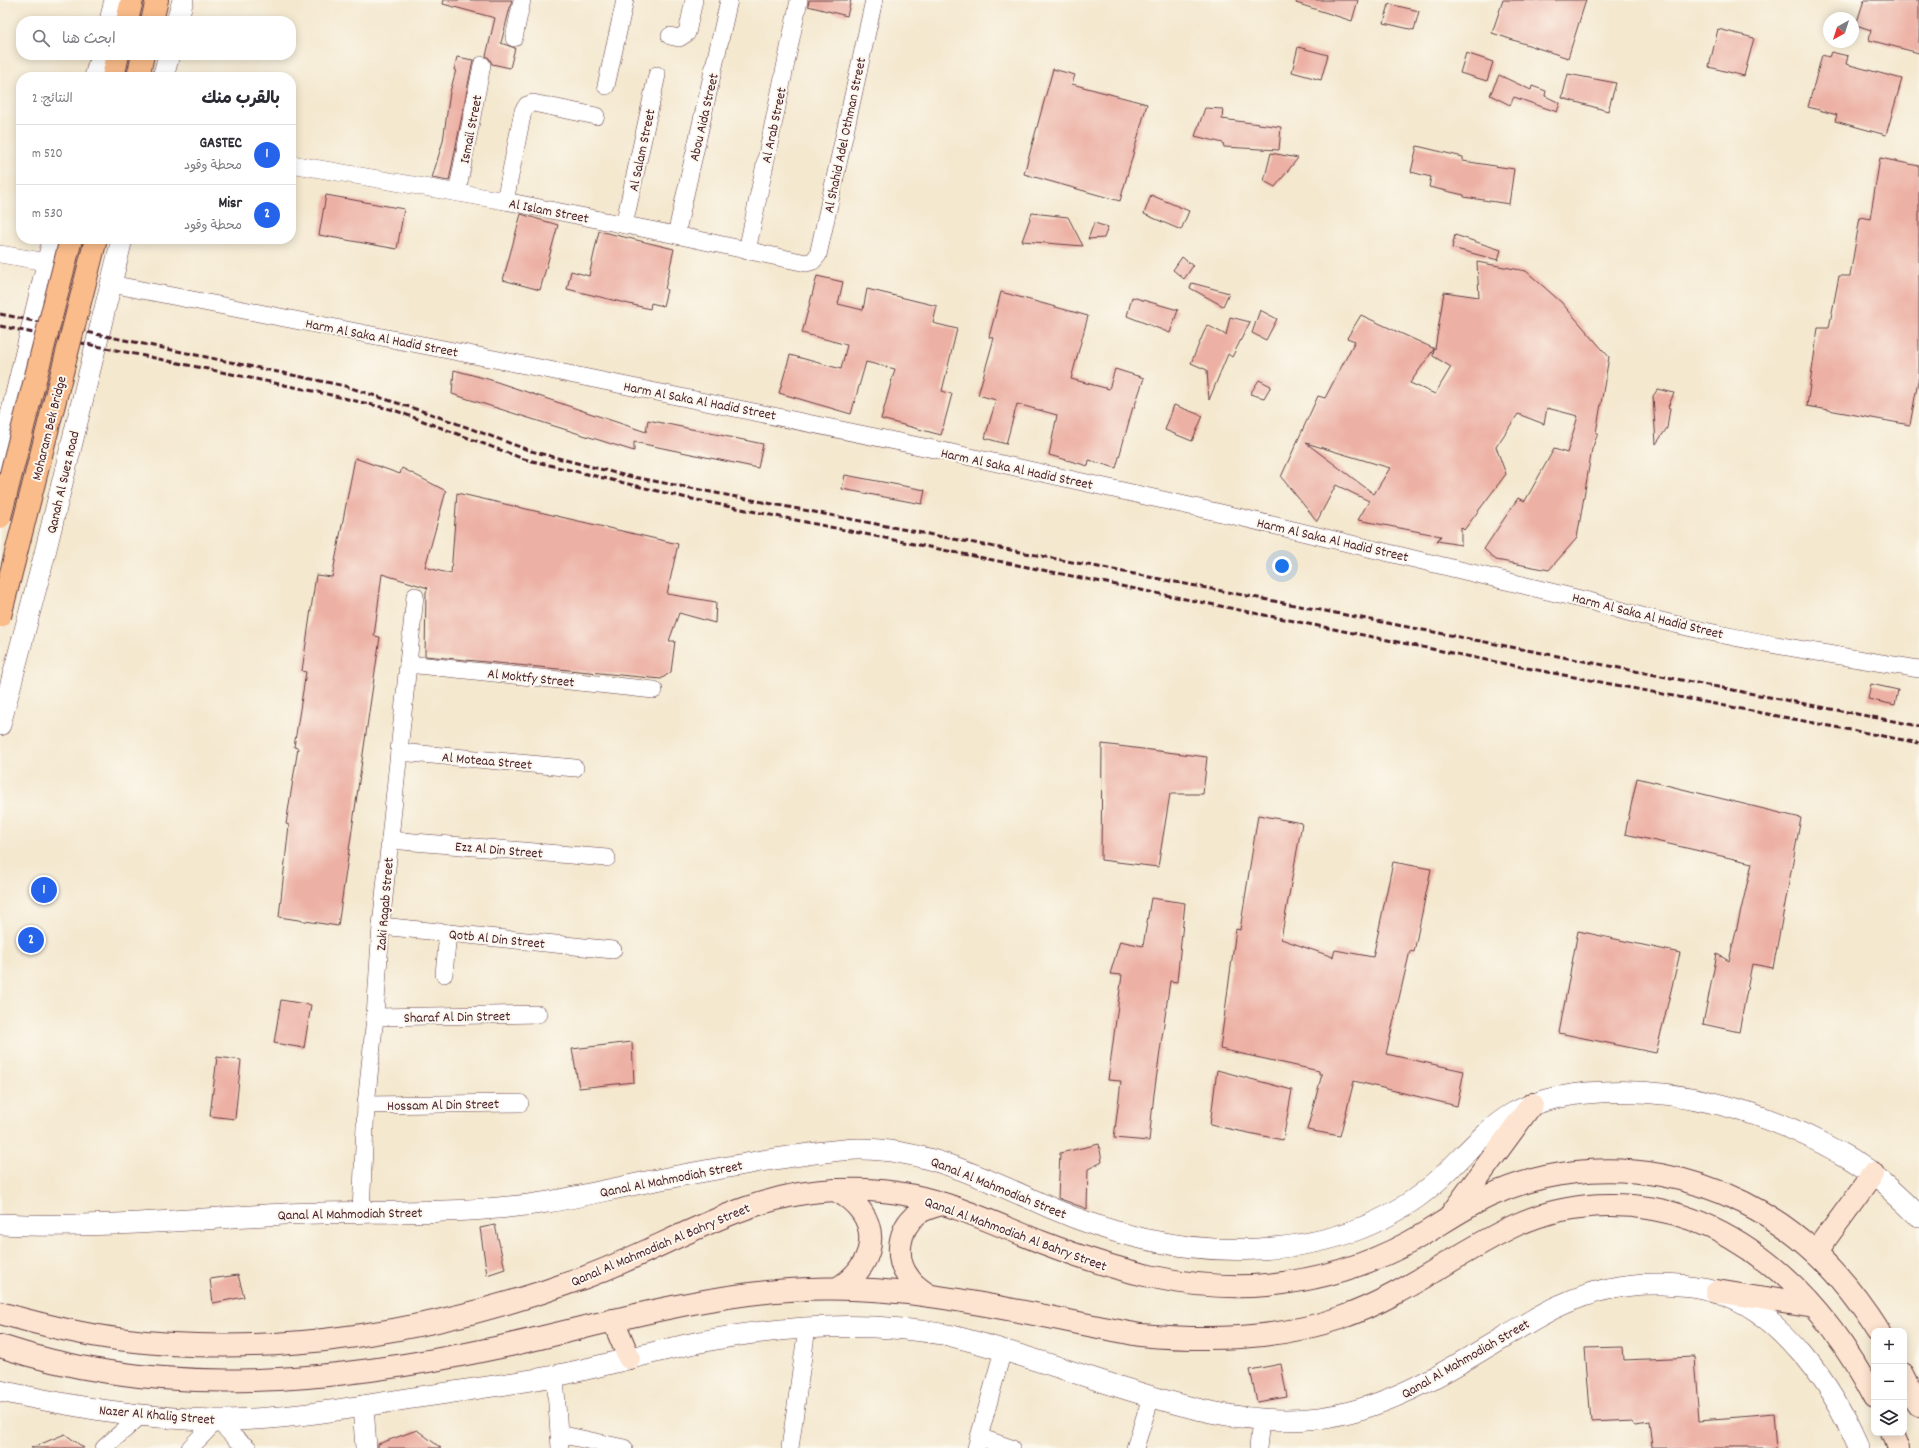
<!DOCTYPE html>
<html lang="ar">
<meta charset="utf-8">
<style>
:root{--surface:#fff;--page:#f2f2f3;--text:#2b2b33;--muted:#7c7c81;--line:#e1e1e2;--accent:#2563eb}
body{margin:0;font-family:Dekko,"Playpen Sans Arabic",sans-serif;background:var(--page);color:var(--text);direction:rtl}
.controls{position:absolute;right:12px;bottom:12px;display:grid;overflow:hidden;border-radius:8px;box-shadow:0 2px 10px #0003}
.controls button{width:36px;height:36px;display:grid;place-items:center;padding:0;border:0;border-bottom:1px solid var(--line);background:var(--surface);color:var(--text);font:20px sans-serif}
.compass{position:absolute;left:1823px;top:12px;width:36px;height:36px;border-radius:50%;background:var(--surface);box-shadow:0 2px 10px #0003;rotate:219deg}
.you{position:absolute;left:1282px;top:566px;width:14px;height:14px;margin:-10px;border:3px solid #fff;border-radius:50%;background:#1a73e8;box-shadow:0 0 0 6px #1a73e833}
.badge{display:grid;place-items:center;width:26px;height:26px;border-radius:50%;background:var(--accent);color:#fff;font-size:13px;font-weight:700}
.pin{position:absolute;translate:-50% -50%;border:2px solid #fff;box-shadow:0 1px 4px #0006}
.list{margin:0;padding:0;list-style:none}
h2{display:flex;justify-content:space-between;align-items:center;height:52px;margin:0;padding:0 16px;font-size:17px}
h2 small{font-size:13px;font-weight:400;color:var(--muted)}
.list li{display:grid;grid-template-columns:26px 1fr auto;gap:12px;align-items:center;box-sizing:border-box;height:60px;padding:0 16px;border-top:1px solid var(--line)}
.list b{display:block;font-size:15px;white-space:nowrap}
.list p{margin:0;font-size:13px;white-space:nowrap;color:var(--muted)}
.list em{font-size:13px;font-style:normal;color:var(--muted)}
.icon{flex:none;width:22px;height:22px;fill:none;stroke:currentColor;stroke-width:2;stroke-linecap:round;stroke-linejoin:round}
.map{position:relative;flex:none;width:1919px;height:1448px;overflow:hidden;direction:ltr}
.search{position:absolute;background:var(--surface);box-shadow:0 2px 10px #0003;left:16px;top:16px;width:280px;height:44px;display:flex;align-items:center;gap:10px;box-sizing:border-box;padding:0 14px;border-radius:16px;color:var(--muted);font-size:15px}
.panel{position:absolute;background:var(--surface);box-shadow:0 2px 10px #0003;left:16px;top:72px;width:280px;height:172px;border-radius:16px;direction:rtl}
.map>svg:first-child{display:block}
.building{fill:#edb0a4;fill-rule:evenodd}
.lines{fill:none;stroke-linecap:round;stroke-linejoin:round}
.minor-casing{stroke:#643d44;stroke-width:18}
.tertiary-casing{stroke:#643d44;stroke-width:22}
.secondary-casing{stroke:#643d44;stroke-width:24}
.motorway-casing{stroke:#643d44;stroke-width:24}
.minor{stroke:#fff;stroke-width:17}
.tertiary{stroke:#fff;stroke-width:21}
.secondary{stroke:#fde4d0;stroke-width:22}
.motorway{stroke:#f9bc8a;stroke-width:22}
.rail{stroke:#4a1f2b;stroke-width:3;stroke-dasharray:6 3;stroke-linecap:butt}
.motorway-bridge-casing{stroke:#643d44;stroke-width:24;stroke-linecap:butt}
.motorway-bridge{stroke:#f9bc8a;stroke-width:22}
.labels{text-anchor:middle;stroke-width:4;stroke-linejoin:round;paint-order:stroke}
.street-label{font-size:14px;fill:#4a1f2b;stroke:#fbf7ec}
</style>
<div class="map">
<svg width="1919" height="1448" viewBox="0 0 1919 1448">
<rect width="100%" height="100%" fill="#fbf7ec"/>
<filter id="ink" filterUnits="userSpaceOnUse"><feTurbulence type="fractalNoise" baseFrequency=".025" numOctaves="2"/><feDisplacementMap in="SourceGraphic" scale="8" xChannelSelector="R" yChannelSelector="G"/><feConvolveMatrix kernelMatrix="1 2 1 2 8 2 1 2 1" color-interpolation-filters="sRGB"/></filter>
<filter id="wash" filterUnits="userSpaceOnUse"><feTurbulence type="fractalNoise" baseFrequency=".012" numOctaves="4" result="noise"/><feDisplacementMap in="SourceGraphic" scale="16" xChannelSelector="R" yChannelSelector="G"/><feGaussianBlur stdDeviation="0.9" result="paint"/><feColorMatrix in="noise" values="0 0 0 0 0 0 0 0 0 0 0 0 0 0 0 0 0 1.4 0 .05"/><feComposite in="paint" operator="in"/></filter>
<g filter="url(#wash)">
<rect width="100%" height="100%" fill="#f4e8cf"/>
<g id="blocks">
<!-- building -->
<g class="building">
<polygon points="444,0 512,0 501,43 515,48 510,68 492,64 489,58 486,56 495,18 443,4"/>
<polygon points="809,0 851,0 847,16 808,6"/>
<polygon points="1297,0 1358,0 1352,21 1296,3"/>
<polygon points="1503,0 1586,0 1568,58 1492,33"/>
<polygon points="1864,0 1919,0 1919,53 1869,40 1871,30 1856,25"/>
<polygon points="1389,4 1419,11 1414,30 1384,23"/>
<polygon points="1718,29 1754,38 1744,76 1709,67"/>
<polygon points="1298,47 1328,55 1321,80 1292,72"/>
<polygon points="1831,52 1848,56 1846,64 1902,79 1886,135 1835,121 1837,115 1808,107 1822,55 1829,57"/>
<polygon points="1466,53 1493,62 1487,81 1460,73"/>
<polygon points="457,57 473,60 449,181 432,178 443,141 450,92 456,70 454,70"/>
<polygon points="1053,69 1075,75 1072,84 1147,104 1120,201 1024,174"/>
<polygon points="1568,74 1616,83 1608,111 1562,98"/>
<polygon points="1499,75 1531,90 1532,86 1546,91 1545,96 1560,103 1557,112 1514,97 1510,105 1490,95"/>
<polygon points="1205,108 1223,109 1222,119 1281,127 1279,150 1224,147 1223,143 1195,136"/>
<polygon points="1417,146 1463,157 1463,161 1514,169 1509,204 1464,197 1464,195 1429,187 1431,177 1411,172"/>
<polygon points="1271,153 1298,158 1275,187 1264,181"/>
<polygon points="1880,158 1919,166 1919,375 1910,425 1807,406 1818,328 1829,328 1839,276 1850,276 1860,217 1870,219"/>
<polygon points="326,195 404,209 397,249 319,235"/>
<polygon points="1151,195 1189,211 1181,230 1144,214"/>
<polygon points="1032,213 1068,217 1083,246 1022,241"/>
<polygon points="521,214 558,225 540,290 503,280"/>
<polygon points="1094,223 1108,227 1104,238 1088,239"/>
<polygon points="599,231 674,249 665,289 667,290 663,306 651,303 650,309 567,289 571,271 589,276"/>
<polygon points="1455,235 1501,250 1498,260 1452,248"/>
<polygon points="1182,257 1193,266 1184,279 1173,270"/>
<path d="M1477,262L1526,271L1561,302L1609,357L1596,433H1598L1592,449L1577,538L1549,570L1496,560L1484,549L1518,498L1525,501L1554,449L1567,453L1578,416L1547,408L1544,424L1518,414L1496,447L1506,474L1464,530L1461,527V545L1437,541L1441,536L1358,520L1369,501L1336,485L1317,521L1281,477L1318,396L1325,398L1355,341L1347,338L1361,315L1435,349L1444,292L1479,297ZM1434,349L1433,356L1451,367L1435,394L1410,383ZM1306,443L1390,468L1374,494Z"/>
<polygon points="817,276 843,282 838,304 863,310 867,289 937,306 933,323 957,329 942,391 952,394 941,435 881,419 895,369 866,362 851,414 779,393 790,355 841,369 847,345 802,333"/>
<polygon points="1192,283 1229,293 1223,306 1190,288"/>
<polygon points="1001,292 1088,316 1071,379 1109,389 1115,369 1144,378 1134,408 1133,407 1116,468 1089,460 1088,466 1049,455 1057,415 1017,404 1006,444 985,438 996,400 978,395 994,338 989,337"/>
<polygon points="1132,297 1178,310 1170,333 1127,316"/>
<polygon points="1260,310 1277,319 1266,340 1252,333"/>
<polygon points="1230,317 1250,322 1232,357 1228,354 1209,400 1207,370 1191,363 1207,325 1226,335"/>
<polygon points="454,370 491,380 646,432 648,420 763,444 758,468 634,442 634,451 452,394"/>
<polygon points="1259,380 1271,386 1264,398 1250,394"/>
<polygon points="1658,389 1674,393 1668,407 1670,408 1667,428 1656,444 1653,396"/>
<polygon points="1174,405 1203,416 1192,441 1165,430"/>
<polygon points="355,458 400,474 402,468 446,491 425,567 451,574 457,493 678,544 667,594 716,602 715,623 679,613 669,641 675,641 671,672 661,679 425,656 426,592 428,588 382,574 374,636 380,637 338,926 279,917 289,825 286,824 298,748 294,747 306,672 302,671 316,575 332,577"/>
<polygon points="845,475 925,490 922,504 842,489"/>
<polygon points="1871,684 1898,690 1895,705 1868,699"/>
<polygon points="1102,744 1207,757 1203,794 1170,794 1158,867 1101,860"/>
<polygon points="1637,778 1801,818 1773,968 1752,964 1739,1032 1703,1024 1717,954 1729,961 1752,863 1625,834"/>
<polygon points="1258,815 1302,823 1281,939 1333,957 1335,950 1373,957 1393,862 1431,869 1414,952 1410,951 1386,1054 1464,1071 1457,1106 1354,1081 1340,1136 1307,1130 1322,1074 1319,1074 1319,1071 1220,1049 1236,929 1240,930"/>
<polygon points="1151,898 1185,903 1177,982 1170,981 1154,1094 1149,1141 1114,1138 1121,1081 1108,1080 1122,975 1110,974 1120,941 1143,946"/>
<polygon points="1578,931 1680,953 1656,1053 1559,1033"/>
<polygon points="281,1000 311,1005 304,1048 274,1043"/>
<polygon points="632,1042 634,1082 579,1088 572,1049"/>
<polygon points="217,1057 241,1060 235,1119 210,1116"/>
<polygon points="1217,1070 1292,1090 1283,1140 1210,1125"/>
<polygon points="1099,1144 1102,1162 1088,1169 1087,1209 1058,1198 1060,1153"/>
<polygon points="495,1225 505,1269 487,1275 480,1228"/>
<polygon points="238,1275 244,1297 213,1303 210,1279"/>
<polygon points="1623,1347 1624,1360 1694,1357 1699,1421 1775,1415 1778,1448 1652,1448 1649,1421 1635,1423 1633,1420 1591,1422 1585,1348"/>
<polygon points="1281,1364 1287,1397 1257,1402 1250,1370"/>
<polygon points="417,1430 441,1448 378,1448 378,1444"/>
<polygon points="65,1434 84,1448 31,1448"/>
</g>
</g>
</g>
<g filter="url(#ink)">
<use href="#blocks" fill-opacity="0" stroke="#643d44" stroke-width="1"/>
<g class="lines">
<defs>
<g id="minor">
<polyline points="670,36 679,38 687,33 694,0"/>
<polyline points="514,38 522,0"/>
<polyline points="606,86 625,0"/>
<polyline points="291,164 505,201 676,235 806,263 813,261 818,255 874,0"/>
<polyline points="457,193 482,65"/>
<polyline points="505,201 523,111 527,105 533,103 596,116"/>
<polyline points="624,225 657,75"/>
<polyline points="676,235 729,0"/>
<polyline points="747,251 799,0"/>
<polyline points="0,254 47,262"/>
<path d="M111,284L535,367L948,452L1239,517L1593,602C1699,635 1810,651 1919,669"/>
<polyline points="408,664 654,690"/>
<polyline points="399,752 575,768"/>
<polyline points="390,840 607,858"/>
<polyline points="381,926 613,950"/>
<polyline points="444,974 448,933"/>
<polyline points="375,1017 538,1014"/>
<polyline points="366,1105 520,1103"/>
<polyline points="361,1212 366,1105 375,1017 381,926 415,596"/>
<polyline points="555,1376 560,1448"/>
<polyline points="559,1434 624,1448"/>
<polyline points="979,1437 1011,1448"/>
<polyline points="104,1448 141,1415"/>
<polyline points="190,1448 217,1420 236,1439 248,1448"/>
<polyline points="790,1448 807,1328"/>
<polyline points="976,1448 1003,1350"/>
<polyline points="1135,1448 1151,1397"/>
<polyline points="1258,1448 1261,1420"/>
</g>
<g id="tertiary">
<polyline points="110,21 115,0"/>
<polyline points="177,21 183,0"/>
<polyline points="95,77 101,55"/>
<polyline points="163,77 169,55"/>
<polyline points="0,461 53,239"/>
<polyline points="0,725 42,565 122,239"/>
<path d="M0,1224C95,1229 189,1219 284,1214C372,1210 461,1216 548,1202C578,1197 607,1190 637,1184C680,1175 724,1168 767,1160C797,1156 828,1150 858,1149C926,1148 990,1181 1051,1208C1115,1236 1187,1253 1258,1249C1323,1246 1385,1227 1435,1183C1460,1161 1481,1133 1510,1115C1533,1101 1560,1096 1587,1093C1675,1085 1764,1110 1840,1153C1870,1169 1895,1192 1919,1216"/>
<path d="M0,1391C71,1406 142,1419 215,1420C278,1421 343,1409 406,1399C455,1392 505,1385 554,1376C601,1367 647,1353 695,1343C778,1326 864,1320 948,1335C1002,1348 1054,1366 1107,1383C1176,1405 1246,1427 1319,1418C1390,1409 1448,1370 1507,1335C1525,1325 1542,1313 1561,1305C1593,1290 1627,1283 1661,1284C1680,1285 1701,1286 1718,1292C1784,1313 1834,1388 1860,1448"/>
<polyline points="363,1406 366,1448"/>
</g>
<g id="secondary">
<path d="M835,1190C882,1213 881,1262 838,1288"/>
<polyline points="1452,1213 1532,1104"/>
<polyline points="1816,1252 1873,1174"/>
<polyline points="1717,1291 1813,1307"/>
<path d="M930,1296C923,1291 914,1286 909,1278C894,1259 898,1229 917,1214C925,1208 934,1206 943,1204"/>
<path d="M0,1313C39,1324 78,1334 118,1339C274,1359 436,1332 583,1278C668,1247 746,1192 838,1190C862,1189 886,1190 909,1195C955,1204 998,1225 1041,1242C1114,1270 1188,1292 1267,1285C1317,1280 1366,1266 1410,1242C1437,1227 1461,1209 1489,1196C1598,1146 1729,1171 1816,1253C1841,1276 1861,1303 1879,1331"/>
<polyline points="613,1320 629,1358"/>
<path d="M0,1346C164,1401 339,1382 505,1346C599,1325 692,1297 789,1290C906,1281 1026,1314 1140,1335C1208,1341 1275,1340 1340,1318C1404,1296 1456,1253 1516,1225C1545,1212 1579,1205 1611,1205C1731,1205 1822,1296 1874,1397"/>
<polyline points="1904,1375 1919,1406"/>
<polyline points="1892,1433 1898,1448"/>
</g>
<g id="motorway">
<polyline points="127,21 132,0"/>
<polyline points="152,21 157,0"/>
<polyline points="113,77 118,55"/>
<polyline points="138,77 143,55"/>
</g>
</defs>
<!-- minor casing -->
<use href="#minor" class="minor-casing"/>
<!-- tertiary casing -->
<use href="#tertiary" class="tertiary-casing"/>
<!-- secondary casing -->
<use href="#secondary" class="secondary-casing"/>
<!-- motorway casing -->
<use href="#motorway" class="motorway-casing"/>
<!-- minor -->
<use href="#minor" class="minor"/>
<!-- tertiary -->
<use href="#tertiary" class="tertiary"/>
<!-- secondary -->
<use href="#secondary" class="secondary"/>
<!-- motorway -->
<use href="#motorway" class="motorway"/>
<!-- rail -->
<g class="rail">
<polyline points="0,314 345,386 431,414 531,451 623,475 1919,726"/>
<polyline points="0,326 318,392 394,410 524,459 687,498 1506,664 1919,743"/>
</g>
<defs>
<g id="motorway-bridge">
<polyline points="0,517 71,239"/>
<polyline points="0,616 96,239"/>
</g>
</defs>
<!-- motorway-bridge casing -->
<use href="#motorway-bridge" class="motorway-bridge-casing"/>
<!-- motorway-bridge -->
<use href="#motorway-bridge" class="motorway-bridge"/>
</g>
</g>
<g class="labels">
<!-- street labels -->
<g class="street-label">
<text transform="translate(703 117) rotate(-77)" y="5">Abou Aida Street</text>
<text transform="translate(773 125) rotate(-78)" y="5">Al Arab Street</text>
<text transform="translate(470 129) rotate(-79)" y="5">Ismail Street</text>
<text transform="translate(844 135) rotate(-78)" y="5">Al Shahid Adel Othman Street</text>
<text transform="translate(641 150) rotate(-78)" y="5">Al Salam Street</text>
<text transform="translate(549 210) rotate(11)" y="5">Al Islam Street</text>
<text transform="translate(382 337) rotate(11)" y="5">Harm Al Saka Al Hadid Street</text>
<text transform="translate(700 400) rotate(11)" y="5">Harm Al Saka Al Hadid Street</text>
<text transform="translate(48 428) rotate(-76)" y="5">Moharam Bek Bridge</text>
<text transform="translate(1017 468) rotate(12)" y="5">Harm Al Saka Al Hadid Street</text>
<text transform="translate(62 482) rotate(-77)" y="5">Qanah Al Suez Road</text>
<text transform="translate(1333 539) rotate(13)" y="5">Harm Al Saka Al Hadid Street</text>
<text transform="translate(1648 615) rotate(14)" y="5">Harm Al Saka Al Hadid Street</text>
<text transform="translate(531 677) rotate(6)" y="5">Al Moktfy Street</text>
<text transform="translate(487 760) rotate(5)" y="5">Al Moteaa Street</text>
<text transform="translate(499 849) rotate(5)" y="5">Ezz Al Din Street</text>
<text transform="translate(384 904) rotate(-85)" y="5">Zaki Ragab Street</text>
<text transform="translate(497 938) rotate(6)" y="5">Qotb Al Din Street</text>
<text transform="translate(457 1016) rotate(-1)" y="5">Sharaf Al Din Street</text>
<text transform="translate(443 1104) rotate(-1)" y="5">Hossam Al Din Street</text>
<text transform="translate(671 1178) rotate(-11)" y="5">Qanal Al Mahmodiah Street</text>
<text transform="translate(999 1187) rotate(22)" y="5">Qanal Al Mahmodiah Street</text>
<text transform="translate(350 1213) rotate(-1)" y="5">Qanal Al Mahmodiah Street</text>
<text transform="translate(1016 1233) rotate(20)" y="5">Qanal Al Mahmodiah Al Bahry Street</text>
<text transform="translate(660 1244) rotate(-23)" y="5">Qanal Al Mahmodiah Al Bahry Street</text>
<text transform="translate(1465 1358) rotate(-30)" y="5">Qanal Al Mahmodiah Street</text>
<text transform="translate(157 1414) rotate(5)" y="5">Nazer Al Khalig Street</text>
</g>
</g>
</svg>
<div class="controls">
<button>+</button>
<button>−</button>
<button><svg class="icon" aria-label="layers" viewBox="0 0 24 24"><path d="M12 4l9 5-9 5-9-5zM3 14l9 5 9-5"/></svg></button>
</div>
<svg class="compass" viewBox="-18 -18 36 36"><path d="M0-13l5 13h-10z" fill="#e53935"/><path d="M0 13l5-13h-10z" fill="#7c7c81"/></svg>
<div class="you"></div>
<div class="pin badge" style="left:44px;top:890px">1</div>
<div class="pin badge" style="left:31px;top:940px">2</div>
<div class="search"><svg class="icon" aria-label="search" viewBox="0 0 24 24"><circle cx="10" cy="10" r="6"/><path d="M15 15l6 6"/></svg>ابحث هنا</div>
<section class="panel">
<h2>بالقرب منك<small>النتائج: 2</small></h2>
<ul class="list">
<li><span class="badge">1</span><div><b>GASTEC</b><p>محطة وقود</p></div><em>520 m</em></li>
<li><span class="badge">2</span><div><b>Misr</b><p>محطة وقود</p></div><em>530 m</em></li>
</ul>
</section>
</div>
